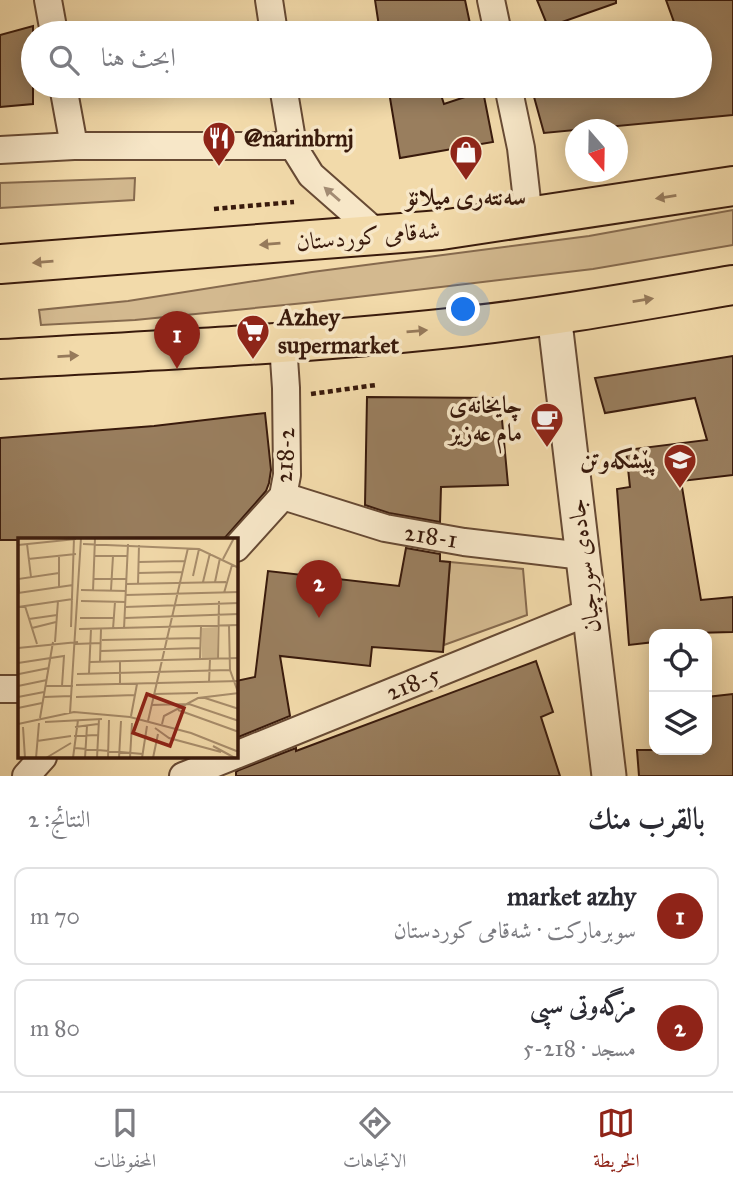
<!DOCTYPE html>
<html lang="ar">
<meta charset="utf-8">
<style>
:root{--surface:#fff;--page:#f7f7f7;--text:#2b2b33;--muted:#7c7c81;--line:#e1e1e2;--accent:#8f2418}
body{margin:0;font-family:"IM FELL Great Primer",Amiri,serif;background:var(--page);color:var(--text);direction:rtl}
.controls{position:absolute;right:21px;bottom:21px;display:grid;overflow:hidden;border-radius:14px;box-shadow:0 4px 18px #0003}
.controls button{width:63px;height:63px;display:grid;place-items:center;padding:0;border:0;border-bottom:2px solid var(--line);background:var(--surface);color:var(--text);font:35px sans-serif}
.compass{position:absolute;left:565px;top:119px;width:63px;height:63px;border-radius:50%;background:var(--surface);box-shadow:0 4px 18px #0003;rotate:160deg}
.you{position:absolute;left:464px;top:310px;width:24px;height:24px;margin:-18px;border:5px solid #fff;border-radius:50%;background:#1a73e8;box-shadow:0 0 0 10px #1a73e833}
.badge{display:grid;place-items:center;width:46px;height:46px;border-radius:50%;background:var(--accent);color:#fff;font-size:23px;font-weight:700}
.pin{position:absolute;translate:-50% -58px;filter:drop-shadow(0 2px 4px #0008)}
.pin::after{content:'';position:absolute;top:37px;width:24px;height:21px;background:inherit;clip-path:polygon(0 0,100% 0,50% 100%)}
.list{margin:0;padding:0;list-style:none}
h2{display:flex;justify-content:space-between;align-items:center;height:91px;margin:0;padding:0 28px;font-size:30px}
h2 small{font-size:23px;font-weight:400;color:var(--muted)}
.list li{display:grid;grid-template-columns:46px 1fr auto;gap:21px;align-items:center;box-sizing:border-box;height:98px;margin:0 14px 14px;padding:0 14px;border:2px solid var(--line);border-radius:14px}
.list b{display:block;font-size:26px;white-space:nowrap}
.list p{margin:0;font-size:23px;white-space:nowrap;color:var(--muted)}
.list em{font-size:23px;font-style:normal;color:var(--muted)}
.icon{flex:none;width:38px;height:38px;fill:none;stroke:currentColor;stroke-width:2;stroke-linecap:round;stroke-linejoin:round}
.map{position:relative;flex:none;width:733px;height:776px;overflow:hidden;direction:ltr}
.search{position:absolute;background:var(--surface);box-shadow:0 4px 18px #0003;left:21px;right:21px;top:21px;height:77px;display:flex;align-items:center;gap:18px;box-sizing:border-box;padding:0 24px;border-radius:38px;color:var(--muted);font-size:26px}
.sheet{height:315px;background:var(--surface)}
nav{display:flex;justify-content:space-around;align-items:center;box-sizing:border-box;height:98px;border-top:2px solid var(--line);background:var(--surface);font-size:19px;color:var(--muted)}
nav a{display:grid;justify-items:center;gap:4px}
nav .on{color:var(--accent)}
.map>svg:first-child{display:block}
.green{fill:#d3b98f;stroke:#866a4e;stroke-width:2}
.building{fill:#997e5e;stroke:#391a0c;stroke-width:2}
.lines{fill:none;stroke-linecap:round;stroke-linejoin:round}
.minor-casing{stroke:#674a34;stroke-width:30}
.tertiary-casing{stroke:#674a34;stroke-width:37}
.trunk-casing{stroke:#391a0c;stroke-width:42}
.path{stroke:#391a0c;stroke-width:4.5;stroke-dasharray:5 3.5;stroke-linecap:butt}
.minor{stroke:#f7e7c8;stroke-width:26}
.tertiary{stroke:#f7e7c8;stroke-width:33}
.trunk{stroke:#f2daaa;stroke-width:38}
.oneway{fill:#a28b73}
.oneway2{fill:#967a5b}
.labels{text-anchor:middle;stroke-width:7;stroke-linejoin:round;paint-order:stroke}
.poi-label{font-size:24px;font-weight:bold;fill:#391a0c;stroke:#f7e7c8;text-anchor:start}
.street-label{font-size:24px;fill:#391a0c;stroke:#f7e7c8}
.inset-road{fill:none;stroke:#a88d6b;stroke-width:2}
.view{fill:#8f2418;fill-opacity:0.15;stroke:#8f2418;stroke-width:3.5}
.inset-edge{fill:none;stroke:#391a0c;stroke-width:3.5}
</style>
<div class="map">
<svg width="733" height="776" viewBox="0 0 733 776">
<rect width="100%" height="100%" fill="#f2daaa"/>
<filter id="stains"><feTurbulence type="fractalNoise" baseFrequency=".00286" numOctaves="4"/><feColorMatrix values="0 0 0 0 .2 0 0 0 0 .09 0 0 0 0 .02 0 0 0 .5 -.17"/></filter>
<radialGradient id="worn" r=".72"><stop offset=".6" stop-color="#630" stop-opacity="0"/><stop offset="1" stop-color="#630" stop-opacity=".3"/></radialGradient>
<!-- green -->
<g class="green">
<polygon points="135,178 134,200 0,208 0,183"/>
<polygon points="733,210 733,245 593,269 315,302 135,320 41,325 39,310 128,301 312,272 589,236"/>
<polygon points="450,562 523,569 527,615 444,645"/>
</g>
<!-- building -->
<g class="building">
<polygon points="375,0 465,0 472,33 380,33"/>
<polygon points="537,0 616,0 616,3 548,27"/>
<polygon points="666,0 733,0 733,115 544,133 531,86 700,86 700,33 678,33"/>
<polygon points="33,26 33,104 0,107 0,35"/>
<polygon points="388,86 438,86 444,104 483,91 493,142 400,158"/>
<polygon points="733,356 733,475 681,481 701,600 733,597 733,632 654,634 654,642 629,645 617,489 630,487 626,450 707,440 695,398 605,413 595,378"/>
<polygon points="367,397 500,398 508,485 441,487 440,522 389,513 365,505"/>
<polygon points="265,413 271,470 269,483 266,491 223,540 0,540 0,438 154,426"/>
<polygon points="406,548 440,554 440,561 450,562 443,652 372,647 370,666 280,656 290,716 236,738 236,681 255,677 268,571 399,586"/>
<polygon points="536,661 553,712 541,717 560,776 236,776 236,772 239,770 296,748 296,751"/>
<polygon points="733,694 733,776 639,776 637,750 707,750 707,697"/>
</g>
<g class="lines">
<defs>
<g id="minor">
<polyline points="48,0 54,33"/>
<polyline points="269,0 274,33"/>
<polyline points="491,0 498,33"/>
<polyline points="63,86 74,146"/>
<polyline points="283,86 293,146 311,175 379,235"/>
<polyline points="508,86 521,148 529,218"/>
<polyline points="0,150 74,146 293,146"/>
<polyline points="283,496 385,528 464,542 583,556"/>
<polyline points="236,548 283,496 287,475 286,388 283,344"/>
<polyline points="0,689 19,689"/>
<polyline points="236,755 589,612"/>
<polyline points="26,776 43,757"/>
<polyline points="183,776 231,757"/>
</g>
<polyline id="tertiary" points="554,314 609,776"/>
<g id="trunk">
<polyline points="0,264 441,230 733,186"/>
<path d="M0,359C150,351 300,344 450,328C545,318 639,301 733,285"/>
</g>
</defs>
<!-- minor casing -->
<use href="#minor" class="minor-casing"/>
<!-- tertiary casing -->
<use href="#tertiary" class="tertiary-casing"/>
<!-- trunk casing -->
<use href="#trunk" class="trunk-casing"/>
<!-- path -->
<g class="path">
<polyline points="214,209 294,202"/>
<polyline points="311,394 376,385"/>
</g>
<!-- minor -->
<use href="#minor" class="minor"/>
<!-- tertiary -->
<use href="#tertiary" class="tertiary"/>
<!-- trunk -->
<use href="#trunk" class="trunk"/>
</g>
<!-- one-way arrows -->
<defs><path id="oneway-solid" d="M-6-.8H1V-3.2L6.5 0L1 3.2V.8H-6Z" transform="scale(1.75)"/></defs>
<use class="oneway" href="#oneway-solid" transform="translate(332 194) rotate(-139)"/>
<g class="oneway2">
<use href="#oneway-solid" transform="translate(666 197) rotate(171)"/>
<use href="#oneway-solid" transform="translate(270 244) rotate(175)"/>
<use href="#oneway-solid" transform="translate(43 262) rotate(175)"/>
<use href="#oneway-solid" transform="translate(643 300) rotate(-9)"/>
<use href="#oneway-solid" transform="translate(417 331) rotate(-5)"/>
<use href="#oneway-solid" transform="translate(68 356) rotate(-3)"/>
</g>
<!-- icons -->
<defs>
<symbol id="restaurant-pin" viewBox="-11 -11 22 30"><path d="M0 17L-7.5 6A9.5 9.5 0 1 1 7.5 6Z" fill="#8f2418" stroke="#f7e7c8"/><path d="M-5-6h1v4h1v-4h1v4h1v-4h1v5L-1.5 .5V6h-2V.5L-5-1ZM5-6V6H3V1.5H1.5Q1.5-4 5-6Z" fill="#fff"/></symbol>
<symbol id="shop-pin" viewBox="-11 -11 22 30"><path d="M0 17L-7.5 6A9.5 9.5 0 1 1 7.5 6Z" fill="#8f2418" stroke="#f7e7c8"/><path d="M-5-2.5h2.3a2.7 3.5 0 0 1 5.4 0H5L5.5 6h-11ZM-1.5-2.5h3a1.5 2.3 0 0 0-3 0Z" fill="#fff"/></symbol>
<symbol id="supermarket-pin" viewBox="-11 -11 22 30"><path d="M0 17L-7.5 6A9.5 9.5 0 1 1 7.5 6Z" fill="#8f2418" stroke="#f7e7c8"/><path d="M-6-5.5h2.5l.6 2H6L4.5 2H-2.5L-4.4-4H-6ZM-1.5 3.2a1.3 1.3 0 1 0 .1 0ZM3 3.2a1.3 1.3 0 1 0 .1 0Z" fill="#fff"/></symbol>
<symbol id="cafe-pin" viewBox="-11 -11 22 30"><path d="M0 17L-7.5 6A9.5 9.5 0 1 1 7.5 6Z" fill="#8f2418" stroke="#f7e7c8"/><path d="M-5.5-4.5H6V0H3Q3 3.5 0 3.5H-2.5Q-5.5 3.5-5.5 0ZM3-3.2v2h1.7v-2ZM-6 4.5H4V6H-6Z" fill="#fff"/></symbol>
<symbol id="school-pin" viewBox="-11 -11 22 30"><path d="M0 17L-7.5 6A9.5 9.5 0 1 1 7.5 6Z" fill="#8f2418" stroke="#f7e7c8"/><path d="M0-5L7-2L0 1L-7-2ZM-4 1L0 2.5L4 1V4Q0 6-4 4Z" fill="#fff"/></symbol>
</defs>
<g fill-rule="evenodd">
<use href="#restaurant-pin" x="200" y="119" width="38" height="52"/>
<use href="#shop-pin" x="447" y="133" width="38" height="52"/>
<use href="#supermarket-pin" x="234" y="312" width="38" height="52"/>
<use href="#cafe-pin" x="528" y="400" width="38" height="52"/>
<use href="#school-pin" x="661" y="441" width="38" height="52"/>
</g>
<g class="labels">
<!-- poi labels -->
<g class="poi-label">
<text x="244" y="146">@narinbrnj</text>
<text x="466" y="205" text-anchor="middle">سەنتەری میلانۆ</text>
<text x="278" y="325">Azhey<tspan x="278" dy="28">supermarket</tspan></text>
<text x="522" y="413" text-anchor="end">چایخانەی<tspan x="522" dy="28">مام عەزیز</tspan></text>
<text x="656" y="468" text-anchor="end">پێشکەوتن</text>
</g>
<!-- street labels -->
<g class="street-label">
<text transform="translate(368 236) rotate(-5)" y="8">شەقامی کوردستان</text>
<text transform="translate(285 455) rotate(-87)" y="8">218-2</text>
<text transform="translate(431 536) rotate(9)" y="8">218-1</text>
<text transform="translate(584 566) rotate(-97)" y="8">جادەی سورچیان</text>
<text transform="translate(413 683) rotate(-22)" y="8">218-5</text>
</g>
</g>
<!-- overview -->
<g transform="translate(18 538)">
<rect width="220" height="220" fill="#f2daaa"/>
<path d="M199,89V120L184,121V90Z" fill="#d3b98f"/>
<path class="inset-road" d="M9,6L13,39M65,6L181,11L221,30M0,7L58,1M77,18H110M10,21L58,16M205,21L216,0M121,24L167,23M120,35L164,34M175,38L181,11M76,41H109M185,44L192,15M197,44L202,20M109,46L208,44M120,46L121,7M41,49V17M63,52L108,53M93,52L95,18M75,53L77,0M1,54L0,41L41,35M0,55L55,47M206,55L214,27M108,57L221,54M63,63L108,64M7,68L19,106M0,69L55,61M107,69L221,65M62,80H96M107,80L221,76M11,81L39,77M211,88L212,132L220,154M53,89L56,0M14,90L38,84M61,91L221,87M95,91L97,64M106,91L110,6M84,102L182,100M37,104L40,63M57,106L83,105M0,110L60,104M83,113L182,110M182,121L183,89M200,121L201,63M72,124L221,120M82,124L83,91M0,125L46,118L44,148M71,135L73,91M1,136L31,130M59,136L212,132M191,144L192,121M102,146V124M58,147L221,143M0,148L29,142M27,148H55M136,156L180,155M0,159L26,154M26,159L53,158M58,159L117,157M187,160L221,171M133,167L171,166L221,183M0,170L24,165M160,172L221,194M52,175L63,0M113,178L119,146M22,180L35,104M130,183L170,10M27,184L84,181M0,186L56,174L112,179L173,195L221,214M144,186L146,178L180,160L221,155M5,189L7,220M57,189L80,186M137,190L151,200L203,214M56,198L80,197M19,203L53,198M195,208L217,220M57,210L125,216M18,220L21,185M28,220L53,205M55,220L60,182M67,220L69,188M79,220L81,181M90,220L91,182M101,220L103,183M112,220L114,185M124,220L129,188M135,220L140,196"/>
<path class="view" d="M129,156L166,170L152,208L115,195Z"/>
<rect width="220" height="220" class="inset-edge"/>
</g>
<rect width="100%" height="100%" filter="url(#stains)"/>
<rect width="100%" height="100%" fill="url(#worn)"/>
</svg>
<div class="controls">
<button><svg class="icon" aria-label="locate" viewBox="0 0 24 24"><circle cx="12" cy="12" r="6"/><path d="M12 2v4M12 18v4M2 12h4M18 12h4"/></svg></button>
<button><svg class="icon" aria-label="layers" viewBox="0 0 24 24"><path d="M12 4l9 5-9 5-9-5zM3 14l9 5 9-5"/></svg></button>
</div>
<svg class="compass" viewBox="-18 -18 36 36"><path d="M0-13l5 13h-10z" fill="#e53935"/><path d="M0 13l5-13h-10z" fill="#7c7c81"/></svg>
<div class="you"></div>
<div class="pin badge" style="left:177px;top:369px">1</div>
<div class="pin badge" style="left:319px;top:618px">2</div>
<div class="search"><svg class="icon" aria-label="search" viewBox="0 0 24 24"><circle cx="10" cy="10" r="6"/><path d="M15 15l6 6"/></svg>ابحث هنا</div>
</div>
<section class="sheet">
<h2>بالقرب منك<small>النتائج: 2</small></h2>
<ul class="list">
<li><span class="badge">1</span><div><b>market azhy</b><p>سوبرماركت · شەقامی کوردستان</p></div><em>70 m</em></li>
<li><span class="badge">2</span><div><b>مزگەوتی سپی</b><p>مسجد · 218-5</p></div><em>80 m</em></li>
</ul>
</section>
<nav>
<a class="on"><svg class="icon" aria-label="map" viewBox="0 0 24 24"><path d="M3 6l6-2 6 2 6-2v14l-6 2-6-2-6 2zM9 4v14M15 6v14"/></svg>الخريطة</a>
<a><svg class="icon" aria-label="directions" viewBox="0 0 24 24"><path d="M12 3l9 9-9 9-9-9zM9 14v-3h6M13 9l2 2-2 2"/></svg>الاتجاهات</a>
<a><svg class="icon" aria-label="saved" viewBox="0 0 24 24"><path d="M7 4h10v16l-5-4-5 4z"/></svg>المحفوظات</a>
</nav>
